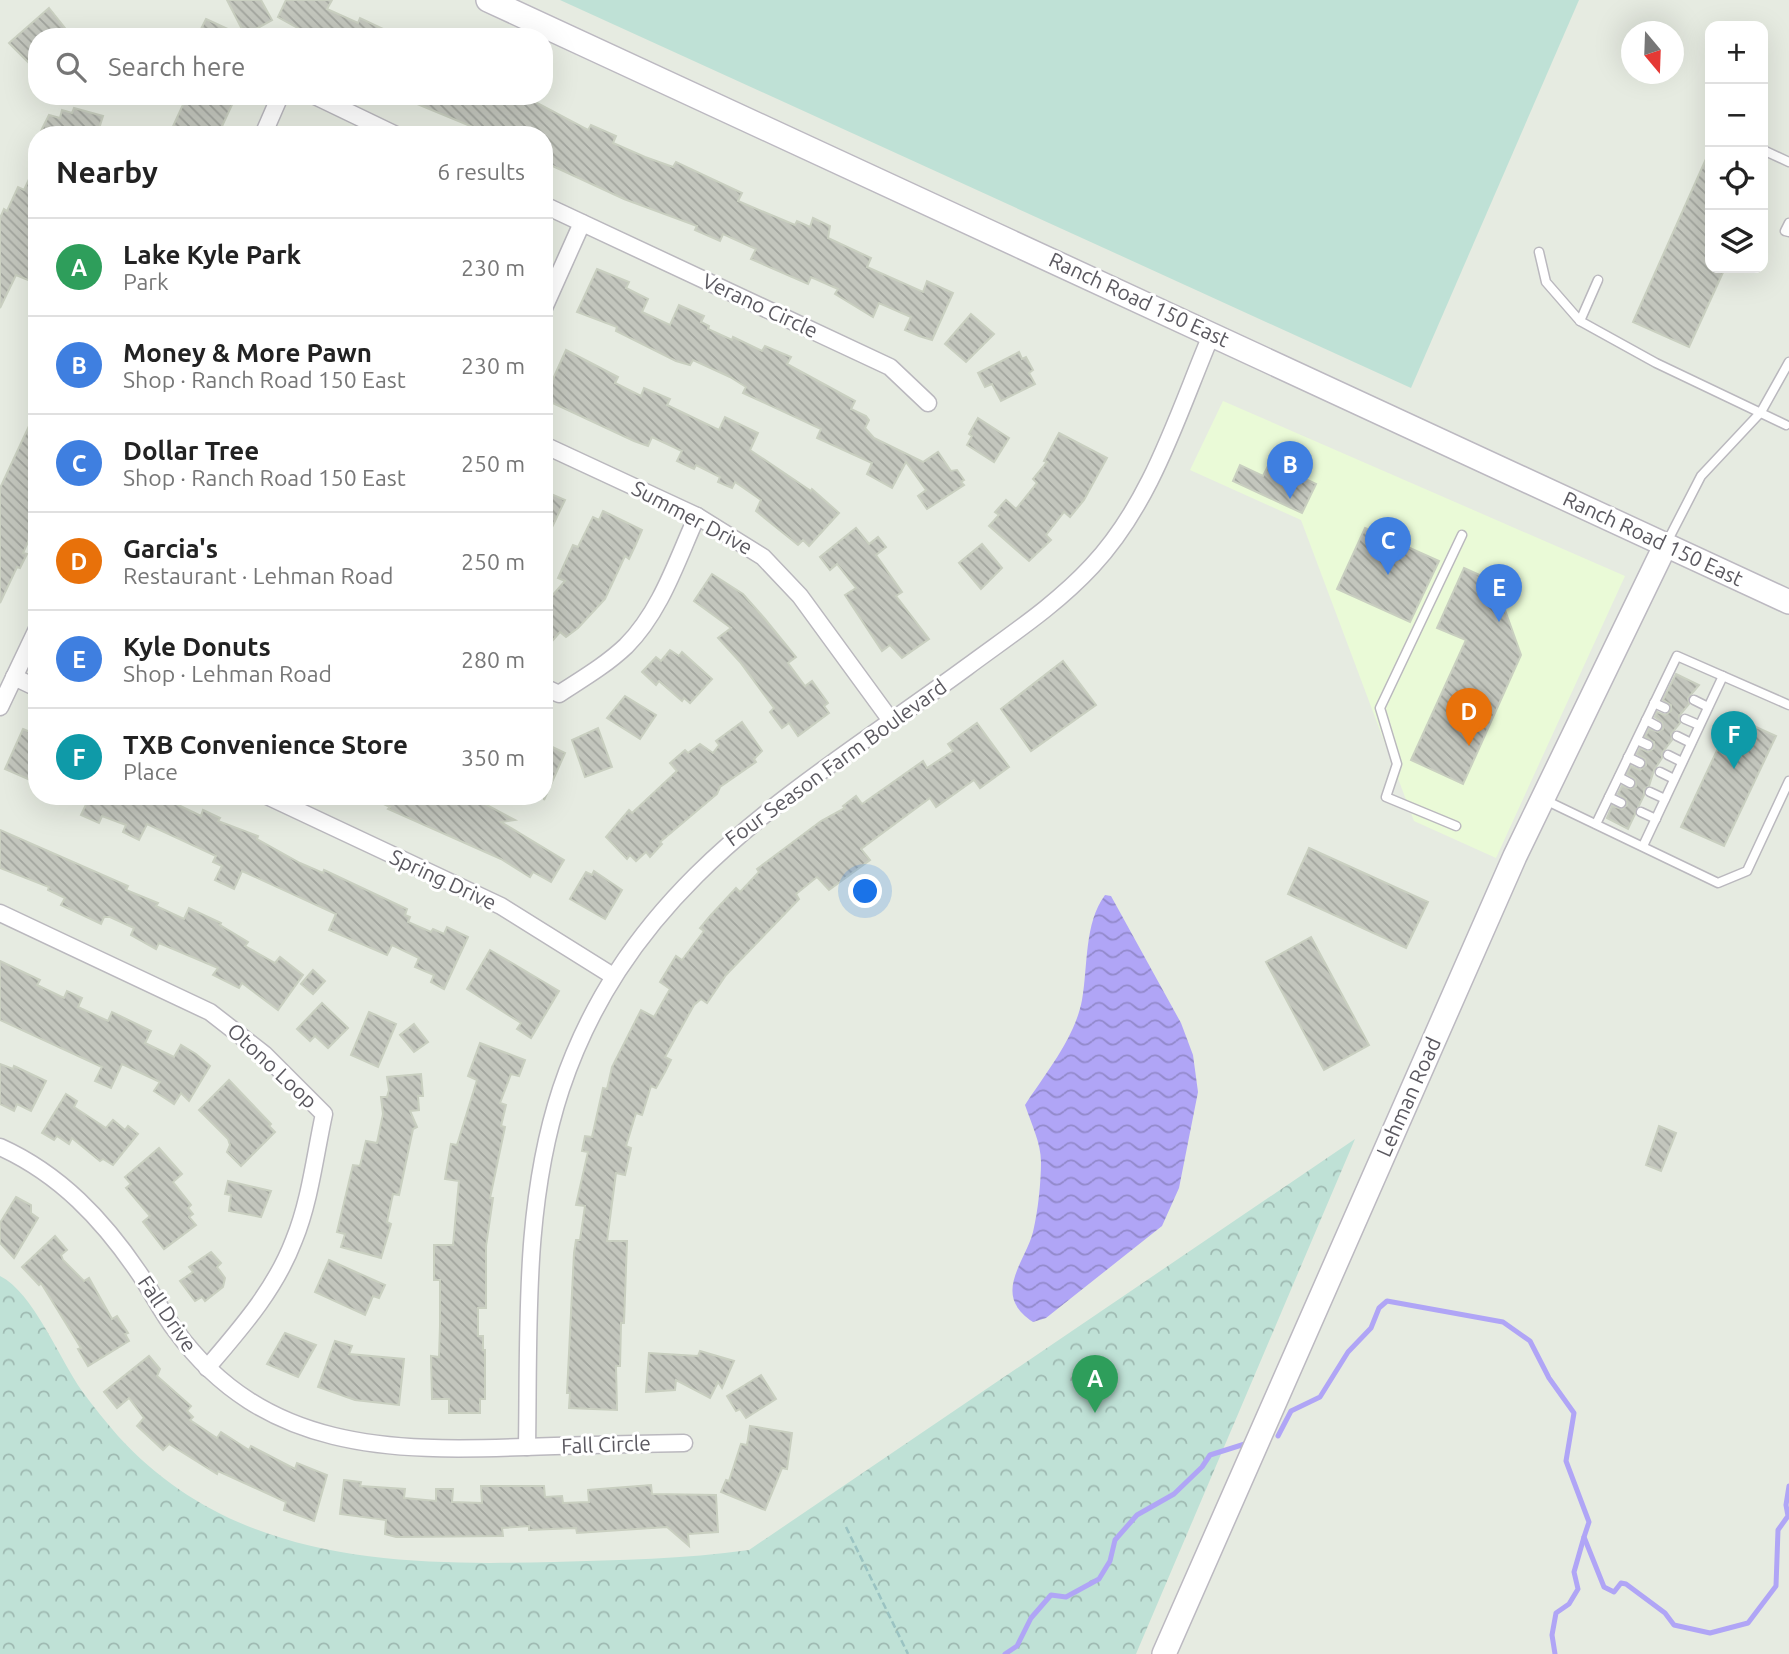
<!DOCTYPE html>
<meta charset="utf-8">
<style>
:root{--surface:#fff;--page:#f2f2f2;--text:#222;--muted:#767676;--line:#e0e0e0;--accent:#ea580c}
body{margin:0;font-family:Ubuntu,sans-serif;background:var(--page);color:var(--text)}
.controls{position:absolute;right:21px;top:21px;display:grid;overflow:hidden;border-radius:14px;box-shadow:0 7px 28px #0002}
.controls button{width:63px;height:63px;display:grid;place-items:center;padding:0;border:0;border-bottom:2px solid var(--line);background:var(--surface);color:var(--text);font:35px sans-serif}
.compass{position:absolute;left:1621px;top:21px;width:63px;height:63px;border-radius:50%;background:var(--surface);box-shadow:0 7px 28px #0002;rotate:161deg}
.you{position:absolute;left:866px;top:892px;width:24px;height:24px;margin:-18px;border:5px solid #fff;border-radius:50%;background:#1a73e8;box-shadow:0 0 0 10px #1a73e833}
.badge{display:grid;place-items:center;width:46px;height:46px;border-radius:50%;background:var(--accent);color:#fff;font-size:23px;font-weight:700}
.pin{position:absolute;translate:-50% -58px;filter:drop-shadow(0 2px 4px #0008)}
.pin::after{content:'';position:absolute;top:37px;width:24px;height:21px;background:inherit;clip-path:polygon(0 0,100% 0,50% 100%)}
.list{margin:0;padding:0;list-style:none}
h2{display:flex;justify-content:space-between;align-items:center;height:91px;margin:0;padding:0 28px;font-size:30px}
h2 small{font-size:23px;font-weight:400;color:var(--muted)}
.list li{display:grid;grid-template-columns:46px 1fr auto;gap:21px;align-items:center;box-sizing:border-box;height:98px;padding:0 28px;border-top:2px solid var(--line)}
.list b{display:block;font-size:26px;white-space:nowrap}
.list p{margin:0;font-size:23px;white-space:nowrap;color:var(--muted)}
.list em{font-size:23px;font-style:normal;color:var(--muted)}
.icon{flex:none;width:38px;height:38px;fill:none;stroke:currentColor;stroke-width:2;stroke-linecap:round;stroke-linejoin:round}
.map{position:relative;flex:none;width:1789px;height:1654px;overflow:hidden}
.search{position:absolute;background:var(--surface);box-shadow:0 7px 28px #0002;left:28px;top:28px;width:525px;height:77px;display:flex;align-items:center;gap:18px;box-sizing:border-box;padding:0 24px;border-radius:28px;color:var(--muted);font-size:26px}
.panel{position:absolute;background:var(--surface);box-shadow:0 7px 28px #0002;left:28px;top:126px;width:525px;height:679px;border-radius:28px}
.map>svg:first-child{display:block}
.commercial{fill:#eafad7}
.green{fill:#bfe1d6}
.park{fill:url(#park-crowns)}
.water{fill:url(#water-waves)}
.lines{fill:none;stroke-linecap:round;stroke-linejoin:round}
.stream{stroke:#b0a5f6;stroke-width:5}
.building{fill:url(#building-back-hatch);stroke:#c9cfc0;stroke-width:2}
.lane-casing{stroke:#bab8be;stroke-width:11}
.street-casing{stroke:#bab8be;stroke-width:19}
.secondary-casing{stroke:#bcb9c1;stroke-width:26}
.path{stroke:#9ac3c2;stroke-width:2.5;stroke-dasharray:7 3.5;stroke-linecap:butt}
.lane{stroke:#fff;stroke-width:8}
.street{stroke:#fff;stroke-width:16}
.secondary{stroke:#fff;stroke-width:23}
.labels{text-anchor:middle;stroke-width:6;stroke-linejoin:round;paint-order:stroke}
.street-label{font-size:21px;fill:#5b5960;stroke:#fff}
</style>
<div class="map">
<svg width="1789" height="1654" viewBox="0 0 1789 1654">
<defs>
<pattern id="park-crowns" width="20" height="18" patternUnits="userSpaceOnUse" patternTransform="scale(1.75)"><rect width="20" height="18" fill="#bfe1d6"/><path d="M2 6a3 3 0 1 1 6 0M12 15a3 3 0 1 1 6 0" fill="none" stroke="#9eb9b1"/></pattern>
<pattern id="water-waves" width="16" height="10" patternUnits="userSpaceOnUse" patternTransform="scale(1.75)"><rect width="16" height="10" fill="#b0a5f6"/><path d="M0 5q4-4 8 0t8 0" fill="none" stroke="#9289cb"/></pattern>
<pattern id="building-back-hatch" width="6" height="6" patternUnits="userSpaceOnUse" patternTransform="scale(1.75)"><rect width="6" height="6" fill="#c3c6bd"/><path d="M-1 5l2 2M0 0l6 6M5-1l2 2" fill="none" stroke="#a1a49d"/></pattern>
</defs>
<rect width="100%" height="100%" fill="#e6ebe1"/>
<!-- commercial -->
<polygon class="commercial" points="1223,401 1625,576 1496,858 1414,821 1301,520 1190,470"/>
<!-- green -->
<polygon class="green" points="560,0 1579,0 1411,388"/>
<!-- park -->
<path class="park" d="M1355,1139L1136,1654H0V1276C33,1292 60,1360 82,1391C93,1406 106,1422 118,1436C234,1563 396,1566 554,1562C620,1560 684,1559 749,1550Z"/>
<!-- water -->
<path class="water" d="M1105,895L1111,896L1181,1023L1193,1055L1198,1092L1179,1188L1162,1226L1046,1318L1033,1322C991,1295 1025,1263 1033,1232C1038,1211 1041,1183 1041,1162C1041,1143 1031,1123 1025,1105C1045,1074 1075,1038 1082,1000C1088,967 1084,923 1105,895Z"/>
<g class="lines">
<!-- stream -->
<g class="stream">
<polyline points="1278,1436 1291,1411 1320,1397 1348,1352 1371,1328 1379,1308 1387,1301 1503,1322 1530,1341 1549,1378 1574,1413 1566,1461 1589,1522 1584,1537 1604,1587 1614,1592 1621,1583 1626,1584 1665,1613 1674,1625 1710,1633 1748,1623 1776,1586 1778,1530 1788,1516 1786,1505 1789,1486"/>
<polyline points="1005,1654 1017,1646 1031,1618 1051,1595 1066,1597 1099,1579 1110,1561 1115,1540 1137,1515 1174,1494 1202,1467 1210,1455 1248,1443"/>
<polyline points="1555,1654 1552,1635 1556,1613 1569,1604 1578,1589 1574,1572 1584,1537"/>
</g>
</g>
<!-- building -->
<g class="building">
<polygon points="227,0 261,0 272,20 245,35"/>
<polygon points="286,0 332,0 327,9 358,23 360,18 400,37 314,37 278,17"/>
<polygon points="49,8 65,28 54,37 37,37 37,71 9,43"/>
<polygon points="206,19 245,37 197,37"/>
<polygon points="187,96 236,96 218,135 169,135"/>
<polygon points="398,96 524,96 588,130 591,125 616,136 613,143 645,157 673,167 676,162 742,193 738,201 764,212 795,225 797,221 810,227 813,218 830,226 828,238 871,258 867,267 923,292 927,281 953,293 932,340 919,336 905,330 911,317 879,303 873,317 835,294 838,289 811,277 808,284 751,259 756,249 723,234 720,241 695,230 697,226 624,199 544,162 544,135 492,135"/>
<polygon points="74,108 103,116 97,135 52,135 41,131 49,115 60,118 62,110 72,113"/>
<polygon points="1710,150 1710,268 1725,268 1689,347 1633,322"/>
<polygon points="37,162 37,261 28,280 16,275 0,308 0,218 4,209 7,211 18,187 24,190"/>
<polygon points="597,269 629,282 626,288 648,299 642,312 670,325 679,305 704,316 701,322 709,326 708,329 732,340 733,337 762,351 765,346 791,357 787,364 855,401 851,409 866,416 869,420 865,428 874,438 923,462 938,452 951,471 957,470 964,480 961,482 964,485 927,509 918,496 926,490 906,462 892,488 867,474 872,463 817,438 821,429 743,393 746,387 730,377 693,360 690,365 676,361 616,331 617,327 577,312"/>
<polygon points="971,314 994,334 966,362 945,344"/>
<polygon points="566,350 618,377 615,383 641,396 644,388 670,399 667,405 719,430 725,417 758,433 750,450 811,491 812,489 839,513 809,546 803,540 798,545 756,511 761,500 735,482 732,488 718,482 720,477 696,465 694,469 677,461 682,451 652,437 648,446 634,441 544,399"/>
<polygon points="1019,352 1022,359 1026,357 1033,370 1029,373 1035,384 1001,401 992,384 985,387 978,373"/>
<polygon points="37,409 37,506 30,521 36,524 23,553 27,554 20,568 17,567 0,603 0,488"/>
<polygon points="978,418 1009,438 994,462 967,445 972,436 969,434"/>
<polygon points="1059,433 1107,458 1084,500 1070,517 1064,512 1046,535 1051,540 1029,561 989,526 999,515 995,512 1006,500 1016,509 1037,483 1033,479 1047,462 1044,461"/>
<polygon points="1270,462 1316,484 1302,513 1233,481 1240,465 1263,476"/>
<polygon points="544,491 565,500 544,544"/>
<polygon points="603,511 642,530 636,544 629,559 625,556 605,599 578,628 566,637 560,632 553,640 544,632 544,605 565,581 558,578 573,545 578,547 593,517 599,520"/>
<polygon points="856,528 869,544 878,537 886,547 876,555 902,592 896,596 929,639 902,658 890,645 882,651 845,595 856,588 837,564 830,570 820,557"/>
<polygon points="1365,528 1439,561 1410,622 1337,589"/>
<polygon points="982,544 1002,568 981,589 959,563"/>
<polygon points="1464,568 1495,582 1521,655 1463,784 1411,760 1466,640 1437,628"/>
<polygon points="712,574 743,594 765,619 796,657 788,663 805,686 812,681 828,703 824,706 829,713 798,736 789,723 782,728 770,712 774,708 740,662 718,638 731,628 694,601"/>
<polygon points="670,650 679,656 682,652 712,679 690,703 684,698 682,701 659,681 656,685 642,672 656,657 661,661"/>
<polygon points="1063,661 1096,705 1031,751 1001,709"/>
<polygon points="1676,674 1699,685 1688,698 1689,704 1679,716 1680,723 1671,734 1672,740 1662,753 1662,758 1654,770 1649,786 1644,789 1644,795 1628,829 1607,818 1612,806 1622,809 1627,805 1626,799 1618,794 1622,786 1631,789 1636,786 1635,779 1627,774 1631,766 1640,770 1646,765 1645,759 1637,754 1640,748 1648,752 1654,748 1654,742 1645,737 1649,729 1658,732 1663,729 1662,722 1655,717 1657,712 1665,715 1671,711 1671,705 1663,700"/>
<polygon points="625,696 656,715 640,739 607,718"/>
<polygon points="742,722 762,751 754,759 756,762 720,787 717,794 660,842 662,844 650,857 646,852 636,861 630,855 627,859 606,837 629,810 632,813 677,771 670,763 685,750 688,753 700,744 713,753 719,745 716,741"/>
<polygon points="977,723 1009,767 980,788 974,780 936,807 930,798 861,849 870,860 829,890 817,877 796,894 799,899 726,975 707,1003 701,999 694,1005 665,1057 671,1060 665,1072 656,1088 651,1086 642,1115 636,1113 626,1146 631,1148 625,1175 616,1173 607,1241 627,1241 624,1323 621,1323 620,1366 616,1366 617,1410 569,1408 570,1393 567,1393 574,1253 576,1240 580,1240 585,1206 576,1205 588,1152 582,1151 585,1136 592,1137 603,1088 607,1089 612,1067 641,1010 654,1017 670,989 660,982 676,956 682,960 704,931 700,928 710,916 736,888 740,892 759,872 757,869 821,821 845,808 843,806 856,796 862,804 923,761 927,768 953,751 948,744"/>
<polygon points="1747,723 1776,736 1724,846 1681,827 1720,744 1734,750"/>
<polygon points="598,728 612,767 585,777 572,740"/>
<polygon points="23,729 37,735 37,783 5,769"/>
<polygon points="544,743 565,753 544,800"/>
<polygon points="90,796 160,796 201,816 203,810 220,818 218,821 258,836 257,839 300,863 323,873 324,870 407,909 405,915 410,917 408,922 431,932 433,929 444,934 447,927 468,937 444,989 431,982 434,975 415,967 419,958 392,945 387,955 329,930 336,914 242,871 234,889 215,880 222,866 213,862 216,856 147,824 139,840 123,832 126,825 102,816 99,823 81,815"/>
<polygon points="367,796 484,796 481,802 515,820 501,822 564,860 551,882 533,872 530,877 501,859 388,809 390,807"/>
<polygon points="0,830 128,886 126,890 158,903 156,906 184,919 189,908 221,923 220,925 248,942 245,946 275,963 280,957 303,975 278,1010 242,983 239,988 213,975 218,968 159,943 156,949 131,935 134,928 110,917 104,917 101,924 61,905 65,898 48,890 49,887 0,868"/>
<polygon points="1309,848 1428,902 1406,948 1288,894"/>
<polygon points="594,871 622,890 605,919 570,899 586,872 592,875"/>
<polygon points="1311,937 1369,1045 1324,1070 1266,962"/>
<polygon points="490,950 559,991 531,1038 517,1029 521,1023 467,989"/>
<polygon points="0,961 40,980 37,985 64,998 67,991 82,998 78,1007 108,1021 112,1012 151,1031 145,1043 174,1057 181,1045 196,1054 210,1066 189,1101 181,1093 174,1104 154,1091 160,1082 122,1064 111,1088 95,1081 102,1067 0,1020"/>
<polygon points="313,970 325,981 313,994 301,984"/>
<polygon points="322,1003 348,1028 328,1048 315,1036 310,1041 297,1029"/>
<polygon points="369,1012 396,1024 378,1067 351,1055"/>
<polygon points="414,1024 428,1042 414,1052 400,1035"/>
<polygon points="480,1043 525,1060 519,1076 511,1074 500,1103 506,1105 501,1126 505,1127 490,1198 493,1198 486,1246 486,1308 478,1308 478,1336 483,1336 483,1350 485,1350 485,1399 480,1399 480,1413 449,1413 449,1399 432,1399 431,1356 439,1357 440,1326 440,1280 434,1280 434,1245 453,1245 459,1181 445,1179 451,1144 457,1145 477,1080 468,1076"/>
<polygon points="0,1064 13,1069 14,1066 46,1081 31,1111 17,1104 14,1111 0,1104"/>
<polygon points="421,1074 423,1096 418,1096 419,1110 410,1111 417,1127 413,1129 399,1195 393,1194 387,1222 391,1224 381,1258 341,1247 345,1234 337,1232 353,1165 360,1166 366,1141 377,1143 383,1114 381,1097 387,1097 389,1090 387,1077"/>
<polygon points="229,1080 271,1124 269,1126 275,1132 241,1166 227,1152 230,1145 228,1139 199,1110"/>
<polygon points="66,1094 77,1101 74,1107 106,1128 113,1120 125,1130 128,1126 138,1134 113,1165 103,1159 100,1161 72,1138 69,1144 57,1136 54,1140 42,1133"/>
<polygon points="1659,1126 1676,1133 1661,1171 1646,1165"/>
<polygon points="159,1148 182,1174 173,1182 191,1205 188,1208 193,1214 189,1217 196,1225 164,1249 143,1222 150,1216 126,1188 131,1184 125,1177"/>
<polygon points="228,1181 271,1191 261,1217 229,1211 231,1195 225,1194"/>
<polygon points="16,1197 31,1205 31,1213 38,1218 14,1258 0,1243 0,1223"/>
<polygon points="55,1236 67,1250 61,1255 63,1260 84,1281 89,1278 112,1319 117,1316 128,1333 125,1334 129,1341 88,1366 78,1349 81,1348 41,1283 39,1285 22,1267"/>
<polygon points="211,1252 221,1263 217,1267 225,1278 223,1287 205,1301 202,1297 195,1301 180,1281 193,1272 189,1267"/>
<polygon points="329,1260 385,1285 379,1298 373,1296 365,1315 315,1292"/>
<polygon points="285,1333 316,1345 298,1377 267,1364"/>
<polygon points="335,1341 352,1346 349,1354 404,1359 399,1405 355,1400 318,1387"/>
<polygon points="700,1351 734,1361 722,1388 718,1382 710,1398 676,1380 675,1390 646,1392 649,1353 698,1356"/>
<polygon points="149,1356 160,1369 157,1376 191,1406 187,1411 193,1417 190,1420 217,1438 221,1432 249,1450 251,1446 295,1469 297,1463 327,1475 314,1521 284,1510 286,1502 218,1471 217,1474 169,1444 163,1450 137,1426 144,1418 129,1398 117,1408 104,1392"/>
<polygon points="761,1375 776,1399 746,1418 740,1409 736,1411 727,1396"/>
<polygon points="750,1426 792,1433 787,1469 782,1468 765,1510 721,1492 726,1480 729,1481 741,1444 747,1445"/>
<polygon points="344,1480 361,1482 360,1486 405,1489 404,1498 436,1501 436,1489 453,1489 452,1502 482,1503 481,1486 544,1486 545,1497 562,1496 563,1503 589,1502 588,1490 651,1485 652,1494 716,1495 718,1532 688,1534 689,1546 667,1527 577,1533 576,1528 529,1530 529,1526 502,1528 503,1536 396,1537 385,1534 386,1520 340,1514"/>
</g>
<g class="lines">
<defs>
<g id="lane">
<polyline points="1763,150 1789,162"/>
<polyline points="1789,223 1785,231 1789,232"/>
<polyline points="1539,252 1546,282 1580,321 1656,363 1786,425"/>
<polyline points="1580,321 1598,280"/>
<polyline points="1666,544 1701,476 1761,412 1789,362"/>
<polyline points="1694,700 1708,707"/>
<polyline points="1654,703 1665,708"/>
<polyline points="1685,719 1699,725"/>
<polyline points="1646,720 1657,726"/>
<polyline points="1677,736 1691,743"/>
<polyline points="1637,740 1648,745"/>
<polyline points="1668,755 1682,762"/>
<polyline points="1628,757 1640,763"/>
<polyline points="1660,772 1674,779"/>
<polyline points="1619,777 1630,783"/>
<polyline points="1650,792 1665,799"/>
<polyline points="1609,797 1621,803"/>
<polyline points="1545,800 1718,883 1747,871 1789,781"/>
<polyline points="1641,812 1656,819"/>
<polyline points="1596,824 1677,656 1789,705"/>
<polyline points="1456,826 1386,797 1397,764 1380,708 1462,535"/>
<polyline points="1643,846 1723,676"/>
</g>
<g id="street">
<polyline points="315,96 396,135"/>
<polyline points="263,135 280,96"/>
<polyline points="544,205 890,367 928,403"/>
<polyline points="544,308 582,223"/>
<polyline points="544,445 697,516 763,557 800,596 892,722"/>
<polyline points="14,677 37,688"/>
<path d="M544,687L559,694C582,679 606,665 626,646C661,611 677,560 697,516"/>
<polyline points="0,707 37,629"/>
<polyline points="267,796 501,906 613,976"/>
<path d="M0,913L210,1012L264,1054L324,1114C315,1155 310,1201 294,1240C275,1290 241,1328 207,1368"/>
<path d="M0,1147C60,1174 103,1220 139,1273C152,1292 162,1313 176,1331C264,1451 391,1452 525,1447C578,1445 631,1444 684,1443"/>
<path d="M527,1447C529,1327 523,1204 561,1089C631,880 801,789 967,667C1010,635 1055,606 1092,566C1152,502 1178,413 1212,333"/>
</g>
<g id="secondary">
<polyline points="488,0 1789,602"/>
<polyline points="1164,1654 1515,856 1665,546"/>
</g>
</defs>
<!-- lane casing -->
<use href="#lane" class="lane-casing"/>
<!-- street casing -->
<use href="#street" class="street-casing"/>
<!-- secondary casing -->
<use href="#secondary" class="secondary-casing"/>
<!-- path -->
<polyline class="path" points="846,1527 908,1654"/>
<!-- lane -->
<use href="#lane" class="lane"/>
<!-- street -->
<use href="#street" class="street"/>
<!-- secondary -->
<use href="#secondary" class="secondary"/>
</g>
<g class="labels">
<!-- street labels -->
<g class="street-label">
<text transform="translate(1139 300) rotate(25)" y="7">Ranch Road 150 East</text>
<text transform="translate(760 306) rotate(25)" y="7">Verano Circle</text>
<text transform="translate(692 518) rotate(28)" y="7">Summer Drive</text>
<text transform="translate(1653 539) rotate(25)" y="7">Ranch Road 150 East</text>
<text transform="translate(836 763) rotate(-36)" y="7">Four Season Farm Boulevard</text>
<text transform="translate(443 880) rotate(25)" y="7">Spring Drive</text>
<text transform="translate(272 1066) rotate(43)" y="7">Otono Loop</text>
<text transform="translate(1409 1097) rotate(-66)" y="7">Lehman Road</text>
<text transform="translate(167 1314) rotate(56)" y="7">Fall Drive</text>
<text transform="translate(606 1445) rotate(-2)" y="7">Fall Circle</text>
</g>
</g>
</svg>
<div class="controls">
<button>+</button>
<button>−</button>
<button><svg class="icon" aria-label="locate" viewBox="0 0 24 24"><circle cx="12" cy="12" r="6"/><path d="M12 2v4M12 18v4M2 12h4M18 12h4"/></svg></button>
<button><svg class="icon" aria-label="layers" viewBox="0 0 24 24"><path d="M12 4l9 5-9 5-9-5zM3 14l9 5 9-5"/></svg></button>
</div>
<svg class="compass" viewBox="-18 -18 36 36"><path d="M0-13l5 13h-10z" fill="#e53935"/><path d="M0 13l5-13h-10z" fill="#767676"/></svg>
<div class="you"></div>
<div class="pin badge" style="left:1095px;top:1413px;background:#2e9e5b">A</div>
<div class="pin badge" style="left:1290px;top:499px;background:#3f7fe0">B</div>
<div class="pin badge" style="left:1388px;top:575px;background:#3f7fe0">C</div>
<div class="pin badge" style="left:1469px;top:746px;background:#e8710a">D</div>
<div class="pin badge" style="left:1499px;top:622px;background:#3f7fe0">E</div>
<div class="pin badge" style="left:1734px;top:769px;background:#0f9aa8">F</div>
<div class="search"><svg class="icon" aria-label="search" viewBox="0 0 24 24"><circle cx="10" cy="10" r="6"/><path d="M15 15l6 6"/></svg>Search here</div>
<section class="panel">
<h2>Nearby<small>6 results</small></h2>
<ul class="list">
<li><span class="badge" style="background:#2e9e5b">A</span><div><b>Lake Kyle Park</b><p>Park</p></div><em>230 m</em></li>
<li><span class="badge" style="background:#3f7fe0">B</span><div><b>Money &amp; More Pawn</b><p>Shop · Ranch Road 150 East</p></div><em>230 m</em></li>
<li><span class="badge" style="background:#3f7fe0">C</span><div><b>Dollar Tree</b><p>Shop · Ranch Road 150 East</p></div><em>250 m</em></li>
<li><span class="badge" style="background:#e8710a">D</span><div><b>Garcia's</b><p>Restaurant · Lehman Road</p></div><em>250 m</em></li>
<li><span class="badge" style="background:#3f7fe0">E</span><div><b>Kyle Donuts</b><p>Shop · Lehman Road</p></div><em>280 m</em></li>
<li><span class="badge" style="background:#0f9aa8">F</span><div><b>TXB Convenience Store</b><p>Place</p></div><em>350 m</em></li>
</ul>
</section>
</div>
